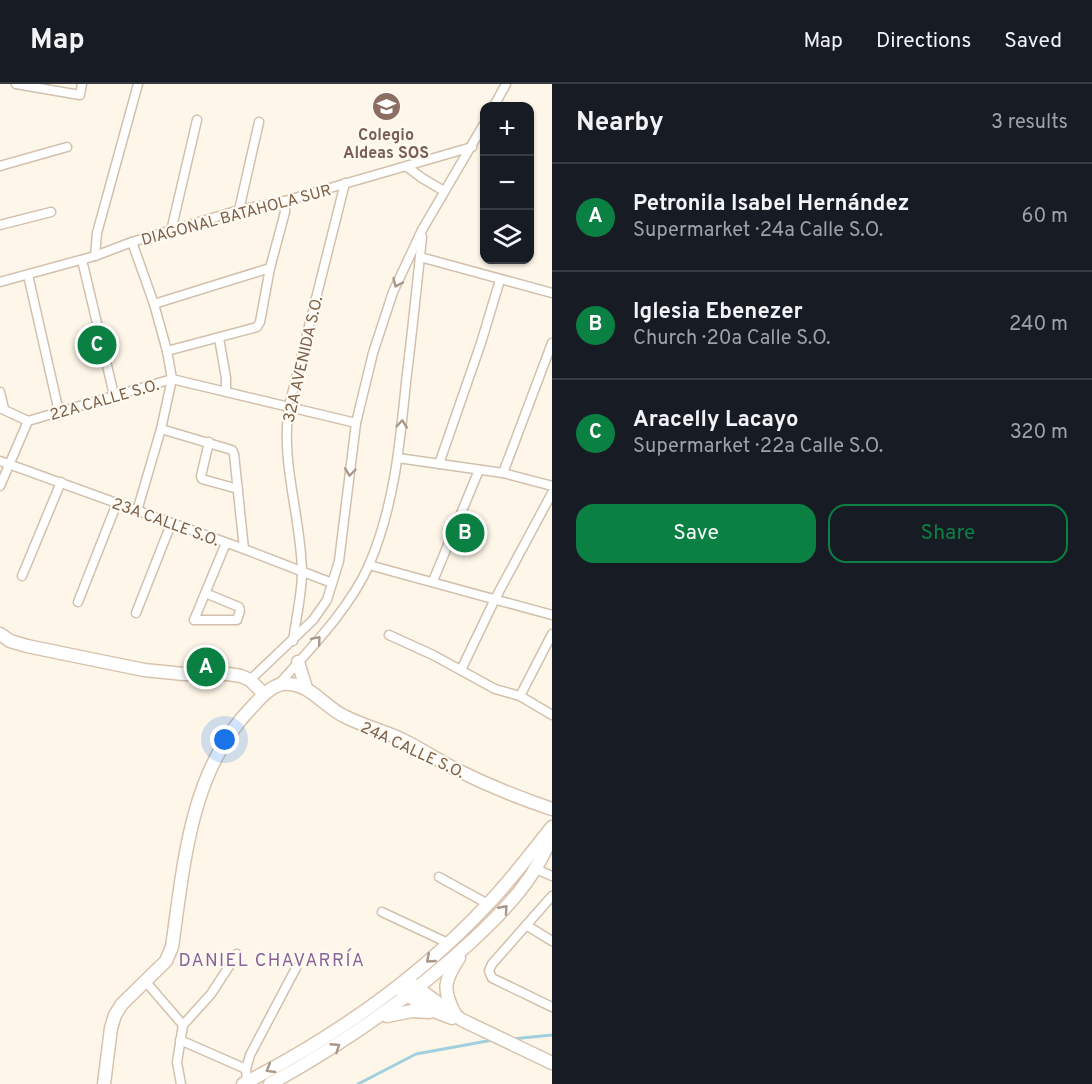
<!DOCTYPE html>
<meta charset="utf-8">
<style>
:root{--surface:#171b24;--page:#242831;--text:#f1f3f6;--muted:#9ea1a6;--line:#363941;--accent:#0b8043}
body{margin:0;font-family:Overpass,sans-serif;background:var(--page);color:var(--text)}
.controls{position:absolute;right:18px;top:18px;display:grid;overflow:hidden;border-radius:12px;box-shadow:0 2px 4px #0004}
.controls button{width:54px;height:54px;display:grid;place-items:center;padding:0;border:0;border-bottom:2px solid var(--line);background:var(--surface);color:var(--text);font:30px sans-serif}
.you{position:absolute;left:225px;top:656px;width:21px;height:21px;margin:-15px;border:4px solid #fff;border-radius:50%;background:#1a73e8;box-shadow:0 0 0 9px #1a73e833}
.badge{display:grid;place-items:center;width:39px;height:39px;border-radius:50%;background:var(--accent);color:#fff;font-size:20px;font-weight:700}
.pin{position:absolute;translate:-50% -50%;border:3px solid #fff;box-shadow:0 2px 6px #0006}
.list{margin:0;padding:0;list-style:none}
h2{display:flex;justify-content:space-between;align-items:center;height:78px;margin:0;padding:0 24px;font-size:26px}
h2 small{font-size:20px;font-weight:400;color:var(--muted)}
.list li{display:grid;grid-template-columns:39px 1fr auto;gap:18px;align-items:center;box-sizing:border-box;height:108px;padding:0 24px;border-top:2px solid var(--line)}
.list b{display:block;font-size:22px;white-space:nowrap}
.list p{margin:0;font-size:20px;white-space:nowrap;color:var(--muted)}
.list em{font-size:20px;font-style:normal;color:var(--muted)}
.actions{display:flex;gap:12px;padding:18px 24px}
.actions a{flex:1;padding:14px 0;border:2px solid var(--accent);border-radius:18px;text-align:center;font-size:21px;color:var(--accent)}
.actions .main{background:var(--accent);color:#fff}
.icon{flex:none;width:33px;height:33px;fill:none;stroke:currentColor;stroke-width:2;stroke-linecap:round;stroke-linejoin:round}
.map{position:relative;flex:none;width:552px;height:1000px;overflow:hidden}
header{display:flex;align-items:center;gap:36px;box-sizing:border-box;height:84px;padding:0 30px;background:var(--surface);border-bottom:2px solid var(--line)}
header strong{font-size:28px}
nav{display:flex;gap:33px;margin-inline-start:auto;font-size:21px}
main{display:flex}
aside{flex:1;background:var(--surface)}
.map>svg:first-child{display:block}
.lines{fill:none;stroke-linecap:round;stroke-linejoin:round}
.stream{stroke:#a0cfdd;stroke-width:3}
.street-casing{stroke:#d2c0ad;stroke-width:11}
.secondary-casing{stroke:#d8c2ac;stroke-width:15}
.street{stroke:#fff;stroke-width:8}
.secondary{stroke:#fff;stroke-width:12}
.oneway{stroke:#a99789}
.labels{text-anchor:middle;stroke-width:4.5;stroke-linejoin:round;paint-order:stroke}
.education-label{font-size:16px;font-weight:bold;fill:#785e54;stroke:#fffaf1}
.street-label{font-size:16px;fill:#7b5f49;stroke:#fffaf1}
.neighbourhood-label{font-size:18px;letter-spacing:1.5px;fill:#896297;stroke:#fffaf1}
</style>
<header>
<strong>Map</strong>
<nav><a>Map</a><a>Directions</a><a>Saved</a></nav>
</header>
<main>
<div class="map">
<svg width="552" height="1000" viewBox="0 0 552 1000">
<rect width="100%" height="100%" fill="#fef7e9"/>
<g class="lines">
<!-- stream -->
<g class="stream">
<polyline points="512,955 552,951"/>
<polyline points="358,1000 416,970 493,956"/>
</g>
<defs>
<g id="street">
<polyline points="16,0 80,11 82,0"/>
<polyline points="494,22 506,0"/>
<polyline points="0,82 67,63"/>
<polyline points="406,82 422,94 444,107"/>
<polyline points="239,126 259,38"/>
<polyline points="0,141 51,128"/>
<polyline points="171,147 197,36"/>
<polyline points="132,158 154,220 167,267 172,295 161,345 137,427"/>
<polyline points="95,172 97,149 138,0"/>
<polyline points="420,173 552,209"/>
<polyline points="82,176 114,311"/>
<polyline points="28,191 59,328"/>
<polyline points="0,198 95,172 132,158 239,126 285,117 472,63"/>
<polyline points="154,220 270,184"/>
<polyline points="219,254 226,294 226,307"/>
<polyline points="167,267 257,243 260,238 270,184 285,128 285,117"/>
<polyline points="0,308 4,325"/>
<polyline points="0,324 28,337"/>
<polyline points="28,337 172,295 356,339"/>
<polyline points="161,345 232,366 234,370 244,465"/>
<polyline points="209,358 201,392 202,395 238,405"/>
<polyline points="398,374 503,389 552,402"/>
<polyline points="0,377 244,465 332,499"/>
<polyline points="439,380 481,259 500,196"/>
<polyline points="503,389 552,259"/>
<polyline points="0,402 28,337"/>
<polyline points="369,481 552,531"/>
<polyline points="22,492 61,398"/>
<polyline points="433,497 479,386"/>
<polyline points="205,509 239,523 240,527 237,536 194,536 226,459"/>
<polyline points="78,518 117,419"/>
<polyline points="136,529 171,440"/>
<polyline points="389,551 433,571 495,605 520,612 552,631"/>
<path d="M293,557C296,534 302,510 302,488C301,432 280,378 289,322L345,99"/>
<polyline points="461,586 495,515 552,409"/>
<polyline points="250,596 313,536 327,516 339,477 356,339 373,269 393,208 422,146 484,40"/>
<path d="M279,600C310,565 350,524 369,481C394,423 400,360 406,298C412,250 417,201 422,153"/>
<polyline points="520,612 552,550"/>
<polyline points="536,785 552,792"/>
<polyline points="439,793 488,820"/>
<polyline points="552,812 492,880 489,887 492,894 552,923"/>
<polyline points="382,828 448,859"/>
<polyline points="526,841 552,857"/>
<polyline points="146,898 183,941"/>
<polyline points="180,956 246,985"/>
<polyline points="247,998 246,985 250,971 296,884"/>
<polyline points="181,1000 177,978 183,941 211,910 237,870"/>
</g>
<g id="secondary">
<polyline points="0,550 10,557 27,562 144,586 184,590 228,590 241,592 250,596 264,610"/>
<polyline points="298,578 306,604"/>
<polyline points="412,900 462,936 552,979"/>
<polyline points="402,907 426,924 452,934"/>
<path d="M455,930C442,905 444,897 459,874"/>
<polyline points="387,932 412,927 429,928"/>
<path d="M104,1000L111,944L115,931L122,920L166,877L172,863C184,780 190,685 253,622C263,611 274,598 290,600C312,602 325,623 344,632C363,642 384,647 403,656C421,665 438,676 455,685C487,701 519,714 552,725"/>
<path d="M243,1000C333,954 419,894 488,820C511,796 531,769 552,743"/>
<path d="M270,1000C344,959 412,913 474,855C506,825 537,793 552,750"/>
</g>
</defs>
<!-- street casing -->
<use href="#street" class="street-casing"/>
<!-- secondary casing -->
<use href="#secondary" class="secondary-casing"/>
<!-- street -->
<use href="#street" class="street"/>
<!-- secondary -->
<use href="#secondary" class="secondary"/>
</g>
<!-- one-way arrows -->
<defs><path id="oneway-chevron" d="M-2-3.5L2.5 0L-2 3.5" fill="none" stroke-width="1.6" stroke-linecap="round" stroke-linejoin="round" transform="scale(1.5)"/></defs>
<g class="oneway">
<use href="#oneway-chevron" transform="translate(397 199) rotate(115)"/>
<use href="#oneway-chevron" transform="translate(402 340) rotate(-84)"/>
<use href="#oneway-chevron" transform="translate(350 388) rotate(97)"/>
<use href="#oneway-chevron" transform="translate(317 556) rotate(-50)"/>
<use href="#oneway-chevron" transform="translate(504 825) rotate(-48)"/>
<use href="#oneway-chevron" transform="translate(430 875) rotate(139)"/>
<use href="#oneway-chevron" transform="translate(336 963) rotate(-33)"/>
<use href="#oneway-chevron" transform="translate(270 985) rotate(150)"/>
</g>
<!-- icons -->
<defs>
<symbol id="school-disc" viewBox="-11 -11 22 22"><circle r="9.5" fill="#8d6e63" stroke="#fffaf1"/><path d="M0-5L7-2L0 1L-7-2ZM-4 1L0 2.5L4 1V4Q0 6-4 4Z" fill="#fff"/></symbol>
</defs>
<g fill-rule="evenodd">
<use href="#school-disc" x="370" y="6" width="33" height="33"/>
</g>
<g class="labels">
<!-- education labels -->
<g class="education-label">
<text x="386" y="56">Colegio<tspan x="386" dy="18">Aldeas SOS</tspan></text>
</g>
<!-- street labels -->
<g class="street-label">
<text transform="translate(236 130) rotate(-15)" y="6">DIAGONAL BATAHOLA SUR</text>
<text transform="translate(302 275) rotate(-77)" y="6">32A AVENIDA S.O.</text>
<text transform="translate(104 315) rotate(-16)" y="6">22A CALLE S.O.</text>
<text transform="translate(166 437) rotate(20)" y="6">23A CALLE S.O.</text>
<text transform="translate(413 665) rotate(25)" y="6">24A CALLE S.O.</text>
</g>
<!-- neighbourhood labels -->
<g class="neighbourhood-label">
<text x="272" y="882">DANIEL CHAVARRÍA</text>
</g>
</g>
</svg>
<div class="controls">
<button>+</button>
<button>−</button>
<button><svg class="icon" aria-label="layers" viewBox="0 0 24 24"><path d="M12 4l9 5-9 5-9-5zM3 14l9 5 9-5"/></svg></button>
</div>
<div class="you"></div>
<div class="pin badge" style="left:206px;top:583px">A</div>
<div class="pin badge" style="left:465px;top:449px">B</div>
<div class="pin badge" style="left:97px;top:261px">C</div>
</div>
<aside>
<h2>Nearby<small>3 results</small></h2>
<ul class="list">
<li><span class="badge">A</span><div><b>Petronila Isabel Hernández</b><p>Supermarket · 24a Calle S.O.</p></div><em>60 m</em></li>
<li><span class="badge">B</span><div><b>Iglesia Ebenezer</b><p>Church · 20a Calle S.O.</p></div><em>240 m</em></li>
<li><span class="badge">C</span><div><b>Aracelly Lacayo</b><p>Supermarket · 22a Calle S.O.</p></div><em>320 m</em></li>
</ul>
<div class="actions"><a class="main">Save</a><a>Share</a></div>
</aside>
</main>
